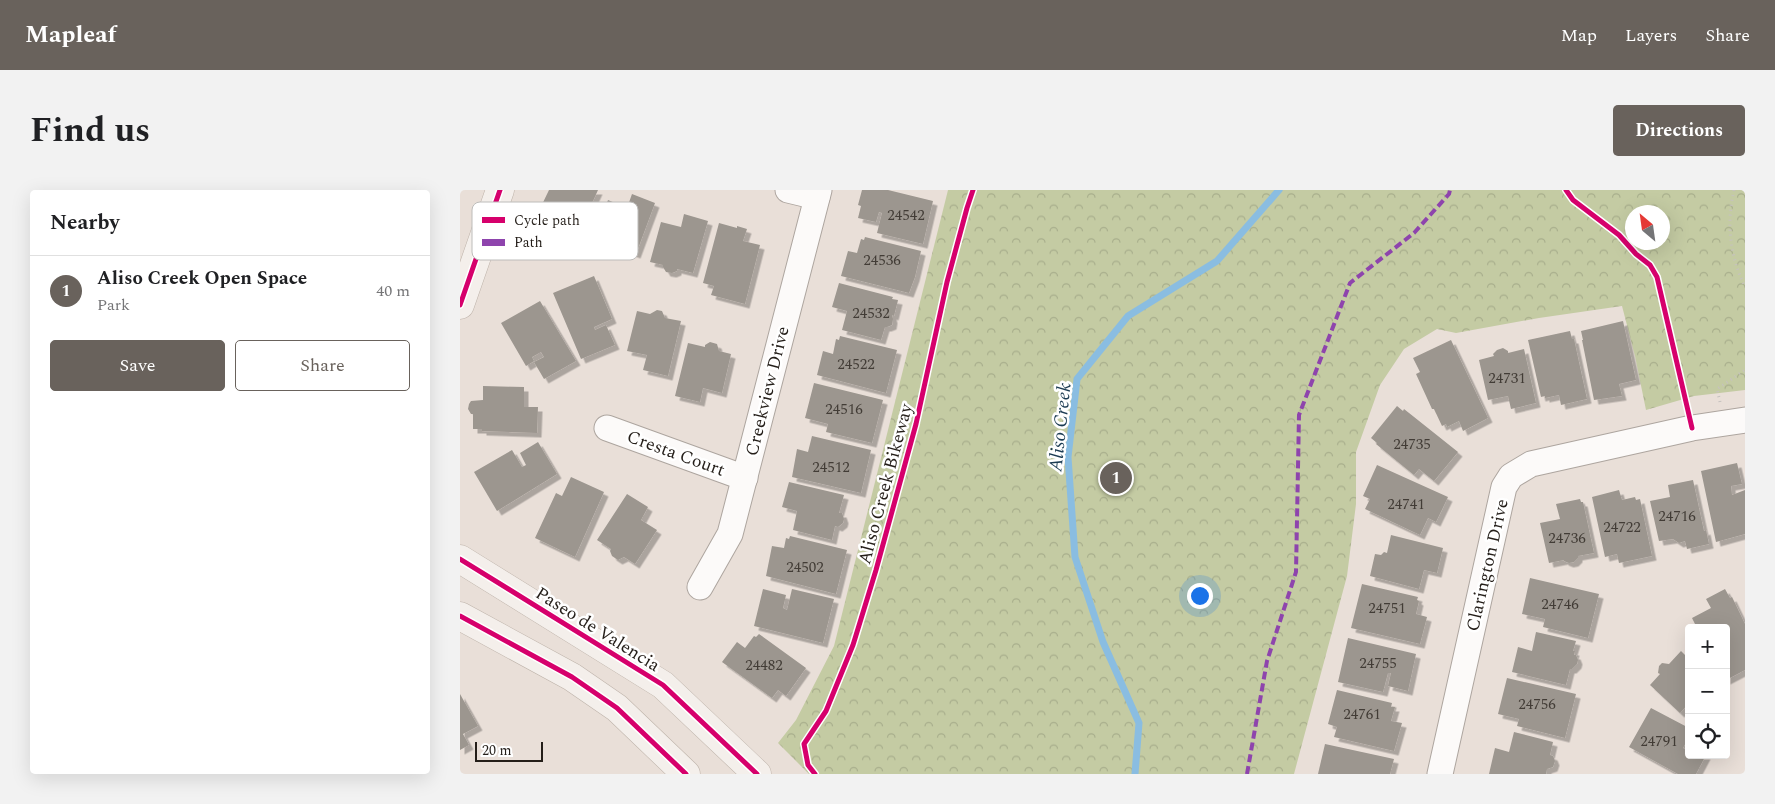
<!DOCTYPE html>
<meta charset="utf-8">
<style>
:root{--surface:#fff;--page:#f2f2f2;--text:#202124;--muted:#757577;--line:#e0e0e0;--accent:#69625c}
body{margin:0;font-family:Spectral,serif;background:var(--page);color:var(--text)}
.controls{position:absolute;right:15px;bottom:15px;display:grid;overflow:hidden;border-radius:5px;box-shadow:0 5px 20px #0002}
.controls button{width:45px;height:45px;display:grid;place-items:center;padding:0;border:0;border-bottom:1px solid var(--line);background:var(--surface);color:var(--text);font:25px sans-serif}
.compass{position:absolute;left:1165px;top:15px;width:45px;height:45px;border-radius:50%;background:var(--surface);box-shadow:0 5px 20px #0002;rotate:331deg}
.scale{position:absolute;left:15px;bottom:12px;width:68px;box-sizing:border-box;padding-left:5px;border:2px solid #241e19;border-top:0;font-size:14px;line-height:18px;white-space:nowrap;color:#241e19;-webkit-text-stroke:4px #fff;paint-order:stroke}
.you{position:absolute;left:739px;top:405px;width:18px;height:18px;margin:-12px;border:4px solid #fff;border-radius:50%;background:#1a73e8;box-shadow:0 0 0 8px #1a73e833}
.badge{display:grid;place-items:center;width:32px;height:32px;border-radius:50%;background:var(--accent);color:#fff;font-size:16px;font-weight:700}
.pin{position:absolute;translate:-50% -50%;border:2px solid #fff;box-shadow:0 1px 5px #0006}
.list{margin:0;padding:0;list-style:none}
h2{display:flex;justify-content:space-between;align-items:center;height:65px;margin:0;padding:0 20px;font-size:21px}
h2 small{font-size:16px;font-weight:400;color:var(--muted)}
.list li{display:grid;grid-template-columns:32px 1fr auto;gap:15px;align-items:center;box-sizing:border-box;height:70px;padding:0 20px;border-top:1px solid var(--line)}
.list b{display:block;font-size:19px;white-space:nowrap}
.list p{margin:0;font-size:16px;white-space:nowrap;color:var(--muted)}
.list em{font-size:16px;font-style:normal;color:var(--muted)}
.actions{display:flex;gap:10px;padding:15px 20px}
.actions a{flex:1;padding:11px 0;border:1px solid var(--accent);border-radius:5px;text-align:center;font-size:18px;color:var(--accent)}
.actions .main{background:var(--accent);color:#fff}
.icon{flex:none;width:28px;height:28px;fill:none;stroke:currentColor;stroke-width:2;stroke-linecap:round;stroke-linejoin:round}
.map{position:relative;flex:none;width:1285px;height:584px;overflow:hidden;border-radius:5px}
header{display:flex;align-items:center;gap:30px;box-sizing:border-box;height:70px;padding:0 25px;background:var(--accent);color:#fff}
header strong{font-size:24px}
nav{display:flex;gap:28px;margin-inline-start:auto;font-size:18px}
.intro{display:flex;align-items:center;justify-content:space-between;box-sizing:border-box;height:120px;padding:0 30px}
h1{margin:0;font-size:35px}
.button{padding:12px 22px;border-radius:5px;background:var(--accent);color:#fff;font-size:18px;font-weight:700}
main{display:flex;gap:30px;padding:0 30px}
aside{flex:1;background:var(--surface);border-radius:5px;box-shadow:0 5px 20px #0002}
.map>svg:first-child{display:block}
.park{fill:url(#park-crowns);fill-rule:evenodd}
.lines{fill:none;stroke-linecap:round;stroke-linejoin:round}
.stream{stroke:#8abde1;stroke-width:7}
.building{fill:#9c968f;filter:url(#shadow)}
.minor-casing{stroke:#ada59f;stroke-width:27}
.major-casing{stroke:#bdb2a9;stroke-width:29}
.path{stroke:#c6c2bf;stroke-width:3;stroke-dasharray:1 4;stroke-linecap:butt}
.minor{stroke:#fcfaf9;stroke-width:25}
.major{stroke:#f4efeb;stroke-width:28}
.quiet{stroke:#8e44ad;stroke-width:4;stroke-dasharray:8 4;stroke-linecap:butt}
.cycleway-casing{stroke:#fff;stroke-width:8}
.cycleway{stroke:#d6006c;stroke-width:5}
.labels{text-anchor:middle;stroke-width:5;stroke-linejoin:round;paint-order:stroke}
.number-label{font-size:15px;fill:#423c36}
.street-label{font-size:18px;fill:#241e19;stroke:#fff}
.water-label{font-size:19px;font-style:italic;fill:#1b3b52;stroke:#fff}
.key{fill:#fff;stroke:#bdbcba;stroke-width:1}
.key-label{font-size:14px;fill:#241e19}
</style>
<header>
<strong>Mapleaf</strong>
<nav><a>Map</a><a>Layers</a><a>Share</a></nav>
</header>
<div class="intro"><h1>Find us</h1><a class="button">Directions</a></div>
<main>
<aside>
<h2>Nearby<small></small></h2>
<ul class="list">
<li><span class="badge">1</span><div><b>Aliso Creek Open Space</b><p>Park</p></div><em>40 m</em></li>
</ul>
<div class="actions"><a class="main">Save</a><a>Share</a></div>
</aside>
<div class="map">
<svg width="1285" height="584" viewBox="0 0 1285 584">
<defs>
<pattern id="park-crowns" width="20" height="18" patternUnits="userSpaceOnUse" patternTransform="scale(1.25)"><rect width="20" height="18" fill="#c4cba3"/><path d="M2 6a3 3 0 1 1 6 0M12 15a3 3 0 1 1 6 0" fill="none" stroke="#a8ae8c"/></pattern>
<filter id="shadow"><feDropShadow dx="4.5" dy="4.5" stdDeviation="0" flood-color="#0004"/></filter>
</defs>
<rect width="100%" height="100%" fill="#e9dfd8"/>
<!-- park -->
<path class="park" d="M488,0H1285V200L1234,206L1186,220L1175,166L1162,116L1079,128L996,143L977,139L944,159L920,195L896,262V314L887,386L834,584H349L318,553L336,530L374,456ZM1172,22H1202V52H1172Z"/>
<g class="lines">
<!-- stream -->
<polyline class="stream" points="675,584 679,533 643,452 615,367 608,267 617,189 668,126 757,71 819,0"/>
</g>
<!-- building -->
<g class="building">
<polygon points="89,0 138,0 112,57 108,55 104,65 62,56"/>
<polygon points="402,0 428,0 473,11 463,54 417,43 422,23 419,22 416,32 398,28 401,16 398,15"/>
<polygon points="172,4 195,13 176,64 160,58 159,61 154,62 149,60 146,57 134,52 135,49 133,49 148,10 167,18"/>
<polygon points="224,24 248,31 233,83 217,79 217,81 212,83 206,82 203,77 203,75 190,72 201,32 221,37"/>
<polygon points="259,33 277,38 277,36 287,39 283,51 300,55 285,114 251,105 254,96 243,93"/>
<polygon points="405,47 461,61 455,87 449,103 381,86 388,61 397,63 401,49 404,50"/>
<polygon points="134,86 152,129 134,137 135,140 146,135 155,155 121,169 93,103"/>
<polygon points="379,93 433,107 432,109 438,110 434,126 432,125 433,129 432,135 427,137 425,137 421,150 382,140 387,121 372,117"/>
<polygon points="80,111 116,171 84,189 74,172 84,167 81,162 72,167 74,171 66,176 41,133"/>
<polygon points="197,120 202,121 205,128 221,131 208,186 183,180 187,165 167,161 177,121 190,124"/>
<polygon points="1163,131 1176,190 1159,194 1162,206 1134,210 1122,150 1123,150 1121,141"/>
<polygon points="1110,141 1112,149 1114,149 1127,209 1101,215 1099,205 1085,208 1085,206 1081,207 1068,150"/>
<polygon points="380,146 437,160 426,203 357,185 363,161 373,164 376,149 379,150"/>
<polygon points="991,150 1028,228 1003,241 999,231 987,237 986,234 982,236 974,219 972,219 956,184 960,182 953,168"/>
<polygon points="250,152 257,154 259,161 271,164 262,203 243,198 240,212 215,206 228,153 245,157 245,155"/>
<polygon points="1043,158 1048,161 1048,163 1064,159 1076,213 1051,219 1048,206 1028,210 1019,170 1034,166 1033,164 1037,160"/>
<polygon points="354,193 423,210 412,253 366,242 368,234 345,228"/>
<polygon points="23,196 64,197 64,217 78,217 77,243 22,241 22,239 13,239 13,224 11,224 8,219 9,214 11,211 23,210"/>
<polygon points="937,216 943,221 944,219 998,262 974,291 959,279 954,285 916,254 917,253 911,248"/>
<polygon points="352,246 411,260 401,303 332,287 337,259 348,262"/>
<polygon points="78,252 97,284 37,321 14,282 52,260 62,277 66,275 60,263"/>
<polygon points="1277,273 1282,294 1271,296 1272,305 1285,300 1285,344 1256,352 1241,281"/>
<polygon points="917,275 988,307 976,332 968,328 960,345 905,319 910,309 903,306"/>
<polygon points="111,287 144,302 115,367 75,348 96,303 102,306"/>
<polygon points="1233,290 1244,341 1246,340 1249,354 1227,359 1225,351 1219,353 1213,349 1199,351 1190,311 1210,307 1208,295"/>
<polygon points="329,292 384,305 379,323 382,323 384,329 383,333 378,337 375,336 372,350 333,340 337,321 322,317"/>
<polygon points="1159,300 1162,310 1175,307 1176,310 1180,309 1192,366 1159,373 1157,364 1145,367 1132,307"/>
<polygon points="167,304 188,317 181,330 197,340 175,374 164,367 158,370 152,366 150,361 151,359 137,350"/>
<polygon points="1120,309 1121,312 1123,312 1134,363 1118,366 1118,368 1114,372 1109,373 1104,371 1104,370 1089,373 1080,333 1100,329 1096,314"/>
<polygon points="931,345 983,358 977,383 964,380 959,399 910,386 915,364 921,365 924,362 927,363"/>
<polygon points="330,346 387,360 376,404 306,386 312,356 324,358 326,348 329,349"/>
<polygon points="1070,388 1139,404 1128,448 1083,437 1085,429 1062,424"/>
<polygon points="902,394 958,407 957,410 959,411 956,424 967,427 960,454 891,438"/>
<polygon points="303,399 326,405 323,418 327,420 332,399 374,409 363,453 294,436"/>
<polygon points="1265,399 1270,408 1272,407 1285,434 1285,480 1266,490 1266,438 1237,438 1232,428 1251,418 1246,409"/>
<polygon points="1076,442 1116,451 1113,461 1115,461 1114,465 1116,465 1118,470 1117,474 1112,479 1110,479 1106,495 1052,482 1058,457 1072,461"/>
<polygon points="299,444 346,478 326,506 318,500 312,508 262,472 277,452 285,458 294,446 296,447"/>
<polygon points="888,448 956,464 948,501 928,496 931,483 928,483 923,502 878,492"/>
<polygon points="1221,461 1229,469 1229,513 1220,523 1190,495 1200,484 1198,483 1199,476 1202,473 1209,474"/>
<polygon points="1047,488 1116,504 1105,548 1057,536 1059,529 1038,524"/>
<polygon points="877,500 932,513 931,517 935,517 931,531 942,533 934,561 874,547 877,537 868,534"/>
<polygon points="0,504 18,536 3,544 9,555 0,560"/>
<polygon points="1191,518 1229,538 1229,547 1223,558 1226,560 1229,556 1229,565 1246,565 1236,584 1218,584 1169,557"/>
<polygon points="1054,542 1093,552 1090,565 1093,566 1095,571 1093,577 1087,579 1086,584 1029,584 1035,558 1049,562"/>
<polygon points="865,554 934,569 930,584 858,584"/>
</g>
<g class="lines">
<defs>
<g id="minor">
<polyline points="328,0 357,7"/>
<polyline points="147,238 285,288"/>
<polyline points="240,397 270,344 359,0"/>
<polyline points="980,584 1044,297 1051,286 1071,274 1232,238 1285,230"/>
</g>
<g id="major">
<polyline points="0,115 40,0"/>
<polyline points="0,369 203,495 297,584"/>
<polyline points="0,426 112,487 157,518 226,584"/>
</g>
</defs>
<!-- minor casing -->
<use href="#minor" class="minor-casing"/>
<!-- major casing -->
<use href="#major" class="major-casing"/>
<!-- path -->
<g class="path">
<path d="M1274,0C1266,34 1270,66 1285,97"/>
<polyline points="1260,212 1257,199 1285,180"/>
</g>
<!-- minor -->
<use href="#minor" class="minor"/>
<!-- major -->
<use href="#major" class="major"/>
<!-- quiet -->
<polyline class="quiet" points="787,584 807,471 836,382 839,225 890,93 954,43 989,4 990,0"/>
<defs>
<g id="cycleway">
<polyline points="1106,0 1113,10 1159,45 1176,64 1190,75 1197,87 1232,238"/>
<polyline points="0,115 40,0"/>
<polyline points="0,369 203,495 297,584"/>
<polyline points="0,426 112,487 157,518 226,584"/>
<polyline points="355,584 348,575 344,554 366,521 393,455 416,380 456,234 487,92 507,18 513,0"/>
</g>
</defs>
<!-- cycleway casing -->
<use href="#cycleway" class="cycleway-casing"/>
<!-- cycleway -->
<use href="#cycleway" class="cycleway"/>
</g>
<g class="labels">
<!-- number labels -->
<g class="number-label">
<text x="446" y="30">24542</text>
<text x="422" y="75">24536</text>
<text x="411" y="128">24532</text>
<text x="396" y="179">24522</text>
<text x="1047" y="193">24731</text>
<text x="384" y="224">24516</text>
<text x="952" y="259">24735</text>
<text x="371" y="282">24512</text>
<text x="946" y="319">24741</text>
<text x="1217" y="331">24716</text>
<text x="1162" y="342">24722</text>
<text x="1107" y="353">24736</text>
<text x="345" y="382">24502</text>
<text x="1100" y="419">24746</text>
<text x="927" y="423">24751</text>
<text x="918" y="478">24755</text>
<text x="304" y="480">24482</text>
<text x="1077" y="519">24756</text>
<text x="902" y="529">24761</text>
<text x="1199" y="556">24791</text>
</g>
<!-- street labels -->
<g class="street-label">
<text transform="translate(307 201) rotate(-76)" y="6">Creekview Drive</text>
<text transform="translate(216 263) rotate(20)" y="6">Cresta Court</text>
<text transform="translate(425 294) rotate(-75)" y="6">Aliso Creek Bikeway</text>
<text transform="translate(1027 375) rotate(-77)" y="6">Clarington Drive</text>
<text transform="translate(138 439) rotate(32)" y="6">Paseo de Valencia</text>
</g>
<!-- water labels -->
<g class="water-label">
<text transform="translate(599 237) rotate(-84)" y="7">Aliso Creek</text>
</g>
</g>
<!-- legend -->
<rect x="12" y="12" width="166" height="58" rx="8" class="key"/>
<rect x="22" y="27" width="23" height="6" fill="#d6006c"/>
<rect x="22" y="49" width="23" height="7" fill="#8e44ad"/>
<g class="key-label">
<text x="54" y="35">Cycle path</text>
<text x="54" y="57">Path</text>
</g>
</svg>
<div class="controls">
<button>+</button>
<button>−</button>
<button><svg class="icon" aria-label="locate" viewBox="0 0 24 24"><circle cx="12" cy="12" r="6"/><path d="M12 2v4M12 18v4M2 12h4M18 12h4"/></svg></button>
</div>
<svg class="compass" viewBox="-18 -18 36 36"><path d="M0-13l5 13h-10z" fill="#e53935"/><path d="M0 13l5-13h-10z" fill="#757577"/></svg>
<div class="scale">20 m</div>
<div class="you"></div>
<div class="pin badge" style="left:656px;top:288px">1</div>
</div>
</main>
